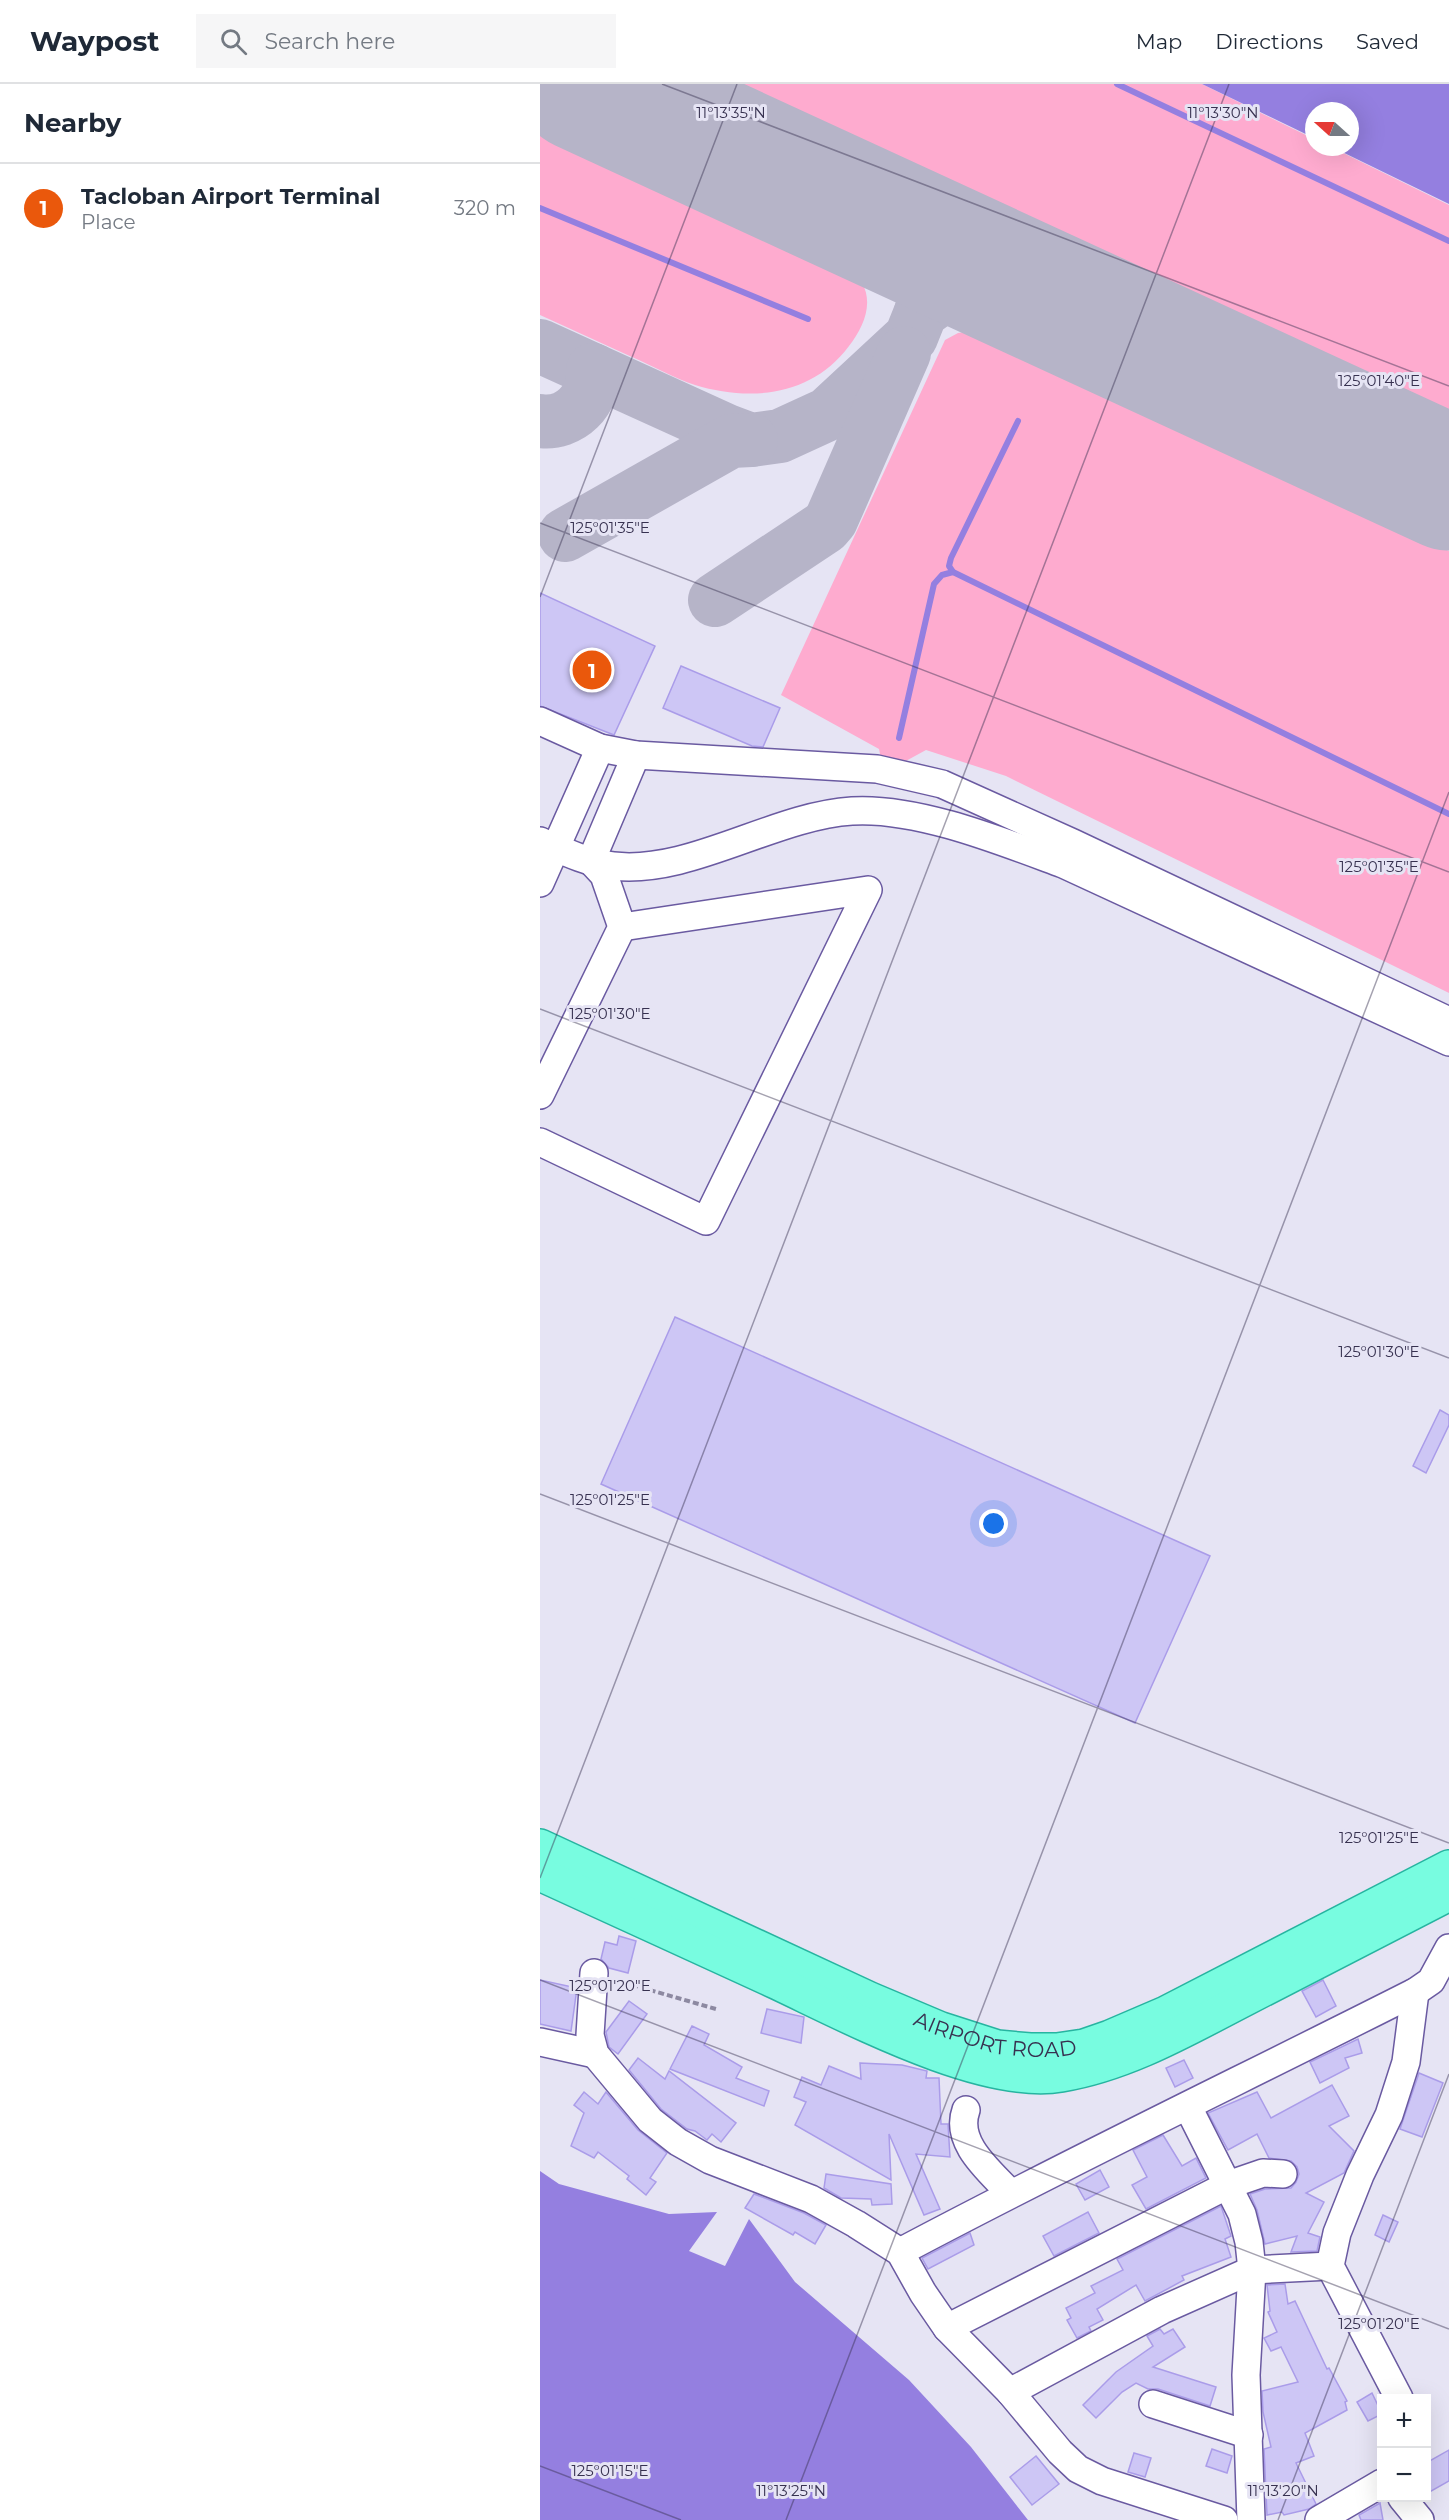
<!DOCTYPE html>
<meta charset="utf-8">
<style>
:root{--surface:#fff;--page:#f6f6f7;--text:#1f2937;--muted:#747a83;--line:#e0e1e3;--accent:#ea580c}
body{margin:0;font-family:Montserrat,sans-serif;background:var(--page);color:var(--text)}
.controls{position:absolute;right:18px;bottom:18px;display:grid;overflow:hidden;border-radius:0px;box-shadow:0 6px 24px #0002}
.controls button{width:54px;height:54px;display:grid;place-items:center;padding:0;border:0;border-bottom:2px solid var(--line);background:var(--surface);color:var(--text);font:30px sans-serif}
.compass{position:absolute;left:765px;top:18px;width:54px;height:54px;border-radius:50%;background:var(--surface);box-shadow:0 6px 24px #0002;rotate:291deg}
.you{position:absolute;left:454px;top:1440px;width:21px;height:21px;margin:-15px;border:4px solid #fff;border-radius:50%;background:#1a73e8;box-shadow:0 0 0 9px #1a73e833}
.badge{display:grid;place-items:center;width:39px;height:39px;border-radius:50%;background:var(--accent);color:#fff;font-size:20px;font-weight:700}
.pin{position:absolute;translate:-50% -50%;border:3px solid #fff;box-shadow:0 2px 6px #0006}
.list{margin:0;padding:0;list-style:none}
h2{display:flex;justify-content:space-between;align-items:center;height:78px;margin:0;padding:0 24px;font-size:26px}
h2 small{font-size:20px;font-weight:400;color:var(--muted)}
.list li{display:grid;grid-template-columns:39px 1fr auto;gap:18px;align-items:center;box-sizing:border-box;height:90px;padding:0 24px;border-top:2px solid var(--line)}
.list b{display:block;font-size:22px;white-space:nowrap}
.list p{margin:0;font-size:20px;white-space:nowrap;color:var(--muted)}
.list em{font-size:20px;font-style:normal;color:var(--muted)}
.icon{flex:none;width:33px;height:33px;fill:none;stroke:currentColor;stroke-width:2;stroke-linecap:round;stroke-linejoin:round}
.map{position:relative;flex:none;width:909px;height:2436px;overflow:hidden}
header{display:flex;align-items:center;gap:36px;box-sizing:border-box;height:84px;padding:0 30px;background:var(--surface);border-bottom:2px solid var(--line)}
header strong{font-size:28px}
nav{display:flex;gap:33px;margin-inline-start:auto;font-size:21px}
.search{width:420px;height:54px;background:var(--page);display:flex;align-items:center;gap:15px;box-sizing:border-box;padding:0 21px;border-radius:0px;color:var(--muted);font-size:22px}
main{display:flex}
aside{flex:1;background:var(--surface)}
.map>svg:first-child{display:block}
.green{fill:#feabcf}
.water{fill:#947fe0}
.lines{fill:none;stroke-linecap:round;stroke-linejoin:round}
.stream{stroke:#947fe0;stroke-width:6}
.taxiway{stroke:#b6b4c8;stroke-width:54}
.runway{stroke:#b6b4c8;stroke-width:135}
.building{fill:#cdc6f5;stroke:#aa9ce9;stroke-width:1.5}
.minor-casing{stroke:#6a5aa1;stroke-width:30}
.major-casing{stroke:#27b4a0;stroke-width:36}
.path{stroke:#8d89a1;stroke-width:4;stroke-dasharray:6 3;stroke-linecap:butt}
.minor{stroke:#fff;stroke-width:27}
.major{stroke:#78fce0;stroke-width:33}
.ticks{fill:none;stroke:#373150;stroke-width:1.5;stroke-opacity:0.45}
.labels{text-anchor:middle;stroke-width:6;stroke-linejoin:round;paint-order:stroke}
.street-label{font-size:21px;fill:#373150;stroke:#e6e4f4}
.ticks-label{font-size:15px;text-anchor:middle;fill:#373150;stroke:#e6e4f4;stroke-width:6;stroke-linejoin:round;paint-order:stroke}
</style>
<header>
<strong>Waypost</strong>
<div class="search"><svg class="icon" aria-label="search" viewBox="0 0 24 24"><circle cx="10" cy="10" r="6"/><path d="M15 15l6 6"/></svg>Search here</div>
<nav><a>Map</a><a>Directions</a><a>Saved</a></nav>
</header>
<main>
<aside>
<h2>Nearby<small></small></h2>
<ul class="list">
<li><span class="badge">1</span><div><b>Tacloban Airport Terminal</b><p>Place</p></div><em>320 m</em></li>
</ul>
</aside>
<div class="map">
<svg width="909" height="2436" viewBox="0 0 909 2436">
<rect width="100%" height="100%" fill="#e6e4f4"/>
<!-- green -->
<g class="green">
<polygon points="201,0 662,0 774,55 774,63 791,63 909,121 909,327"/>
<path d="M0,50L322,199C334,220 323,244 309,262C272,312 211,318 155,301C134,294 113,282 92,273C61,259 31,245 0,231Z"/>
<polygon points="443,245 909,467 909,909 466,692 386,666 364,678 341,675 339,665 241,611 405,256 418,249"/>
</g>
<!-- water -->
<g class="water">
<polygon points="662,0 909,0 909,120 792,63 810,63 810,27 774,27 774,54"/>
<polygon points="0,2087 19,2100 129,2130 177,2128 149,2167 185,2182 209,2135 255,2198 369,2296 431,2363 488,2436 0,2436"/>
</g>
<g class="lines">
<!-- stream -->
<g class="stream">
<polyline points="577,0 909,157"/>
<polyline points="0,124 268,235"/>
<polyline points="478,337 411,474 409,482 413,488 909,730"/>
<polyline points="359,654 394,500 402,491 413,488"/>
</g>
<!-- taxiway -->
<g class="taxiway">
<path d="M376,153C401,177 395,199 381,228"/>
<polyline points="0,262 187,347 211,356 240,352 288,330 371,253 381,228 433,191 447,190 486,204"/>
<path d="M0,337C30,341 55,316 53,286"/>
<polyline points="25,451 191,357 211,356"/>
<polyline points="175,516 285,443 291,436 364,269"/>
</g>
<!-- runway -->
<polyline class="runway" points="43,0 909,399"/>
</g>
<!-- building -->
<g class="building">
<polygon points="0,509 115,562 74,651 0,622"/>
<polygon points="141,582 240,624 223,663 212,662 123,624"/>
<polygon points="135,1233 670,1472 595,1639 61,1400"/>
<polygon points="900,1326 909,1331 909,1341 886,1389 873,1382"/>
<polygon points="79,1852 96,1857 88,1889 69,1884 61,1875 65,1858 77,1861"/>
<polygon points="0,1896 37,1904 31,1947 0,1940"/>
<polygon points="783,1896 796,1922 776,1933 762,1907"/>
<polygon points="89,1917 107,1930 78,1970 69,1963 66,1948"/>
<polygon points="227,1925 264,1933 261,1959 221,1949"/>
<polygon points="152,1942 169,1950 164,1961 202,1983 196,1994 229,2007 224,2022 130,1985"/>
<polygon points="818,1955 822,1969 805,1974 809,1984 780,1999 770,1978"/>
<polygon points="98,1974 125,1995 129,1987 196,2039 181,2058 172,2050 167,2056 155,2047 147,2045 121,2025 89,1986"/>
<polygon points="644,1976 653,1994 635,2003 626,1984"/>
<polygon points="320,1979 362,1981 387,1987 386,1994 399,1994 401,2040 408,2040 410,2073 376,2070 400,2125 384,2131 349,2050 351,2096 255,2041 266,2018 254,2013 262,1993 281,2001 289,1982 321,1995"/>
<polygon points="879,1989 903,1999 882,2053 860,2045"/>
<polygon points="792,2001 809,2032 789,2042 814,2067 804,2089 766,2109 784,2118 768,2149 780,2153 777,2167 751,2168 757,2152 725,2160 717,2126 710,2110 725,2105 751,2104 756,2098 759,2090 757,2083 751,2077 729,2074 717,2050 688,2066 668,2029 717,2008 731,2034"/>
<polygon points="44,2008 58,2020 66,2008 98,2046 127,2069 110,2094 116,2098 106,2111 87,2095 89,2092 58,2068 54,2074 31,2062 44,2029 34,2021"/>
<polygon points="623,2051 642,2082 656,2074 666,2094 606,2125 592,2101 607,2093 593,2066"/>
<polygon points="560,2086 569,2103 545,2116 536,2100"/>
<polygon points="286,2090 351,2100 352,2120 332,2121 331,2115 301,2114 284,2104"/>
<polygon points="214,2110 264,2129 286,2141 275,2160 255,2148 253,2151 205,2124"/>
<polygon points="681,2122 691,2152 685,2155 691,2173 642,2192 644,2196 605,2217 596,2201 557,2225 563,2236 549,2243 551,2247 537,2254 527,2236 531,2234 526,2224 555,2209 551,2202 583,2186 577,2175"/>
<polygon points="548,2128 559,2149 514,2172 503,2152"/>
<polygon points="843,2131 858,2138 849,2158 835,2151"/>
<polygon points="430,2149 434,2161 388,2185 382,2174"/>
<polygon points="745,2200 748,2220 755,2217 787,2285 789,2284 807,2317 805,2318 807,2326 765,2349 774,2372 756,2379 776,2420 769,2425 744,2431 742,2428 727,2431 724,2365 731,2363 723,2328 722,2307 758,2298 741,2263 731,2267 724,2254 737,2248 728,2228 730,2227 727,2201"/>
<polygon points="620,2245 624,2250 633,2245 645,2263 613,2283 676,2303 670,2322 618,2305 608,2305 596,2299 582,2308 556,2334 543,2321 576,2288 613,2262 607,2252"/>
<polygon points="832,2309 842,2330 828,2337 817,2318"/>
<polygon points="672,2365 692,2372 687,2389 666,2382"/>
<polygon points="909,2366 909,2397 886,2410 886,2379"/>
<polygon points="594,2369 611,2374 605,2393 588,2388"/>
<polygon points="496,2372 519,2400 492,2421 470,2393"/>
<polygon points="840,2419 843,2436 821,2436 819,2431"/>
</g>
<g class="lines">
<defs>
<g id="minor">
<polyline points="0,637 60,664 96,671 337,685 402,700 533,759 909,937"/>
<path d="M0,757C23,767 48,779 73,782C150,791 233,732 312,727C377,723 461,757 523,780L909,958"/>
<polyline points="51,777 96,671"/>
<polyline points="0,799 60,664"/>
<polyline points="0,1011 82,843 64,791 51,777"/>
<polyline points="0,1058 166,1137 328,806 82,843"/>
<polyline points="54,1889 50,1951 55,1970 110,2036 138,2058 170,2076 271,2115 316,2140 360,2168 383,2209 407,2244 470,2308 520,2368 538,2385 562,2397 684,2436"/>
<polyline points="0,1958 55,1970"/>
<polyline points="648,2023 702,2130 709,2158 712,2186 706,2291 711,2436"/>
<path d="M426,2026C414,2059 450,2087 470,2109"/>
<path d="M360,2168C529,2078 703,1995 875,1908L891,1897L909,1864"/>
<polyline points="407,2244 688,2101 723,2089 743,2090"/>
<polyline points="470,2308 622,2226 712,2186 790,2182"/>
<polyline points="859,2314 790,2182 797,2149 820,2091 849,2031 866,1978 875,1908"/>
<polyline points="613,2320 709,2351"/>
<polyline points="862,2414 880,2436"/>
<polyline points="779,2436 842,2399"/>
</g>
<g id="major">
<path id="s1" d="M0,1762L330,1915L401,1945L457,1963L490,1966H517L544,1962L570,1953L626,1929L909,1783"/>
<path d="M0,1790C76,1825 151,1859 227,1894C301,1928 441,2005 521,1991C587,1980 647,1945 705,1915C773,1880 841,1845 909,1810"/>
</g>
</defs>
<!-- minor casing -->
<use href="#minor" class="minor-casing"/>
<!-- major casing -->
<use href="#major" class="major-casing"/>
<!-- path -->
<polyline class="path" points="75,1896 176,1925"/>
<!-- minor -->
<use href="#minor" class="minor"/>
<!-- major -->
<use href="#major" class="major"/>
</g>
<!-- ticks -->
<path class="ticks" d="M122,0L909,302M0,439L909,788M0,513L197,0M0,925L909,1274M0,1410L909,1759M0,1794L689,0M0,1896L909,2245M0,2382L141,2436M246,2436L909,708M738,2436L909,1990"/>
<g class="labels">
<!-- street labels -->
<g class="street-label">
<text dy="7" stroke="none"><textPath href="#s1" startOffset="496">AIRPORT ROAD</textPath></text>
</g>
</g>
<g class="ticks-label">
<text x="683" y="34">11°13'30"N</text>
<text x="191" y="34">11°13'35"N</text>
<text x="839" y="302">125°01'40"E</text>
<text x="70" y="449">125°01'35"E</text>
<text x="839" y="788">125°01'35"E</text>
<text x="70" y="935">125°01'30"E</text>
<text x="839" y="1273">125°01'30"E</text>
<text x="70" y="1421">125°01'25"E</text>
<text x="839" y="1759">125°01'25"E</text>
<text x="70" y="1907">125°01'20"E</text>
<text x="839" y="2245">125°01'20"E</text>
<text x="70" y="2392">125°01'15"E</text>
<text x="251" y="2412">11°13'25"N</text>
<text x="743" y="2412">11°13'20"N</text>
</g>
</svg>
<div class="controls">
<button>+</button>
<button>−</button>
</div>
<svg class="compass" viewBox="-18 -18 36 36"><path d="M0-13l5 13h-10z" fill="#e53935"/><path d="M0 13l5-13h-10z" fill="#747a83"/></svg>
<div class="you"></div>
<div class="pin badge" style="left:52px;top:586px">1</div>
</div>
</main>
